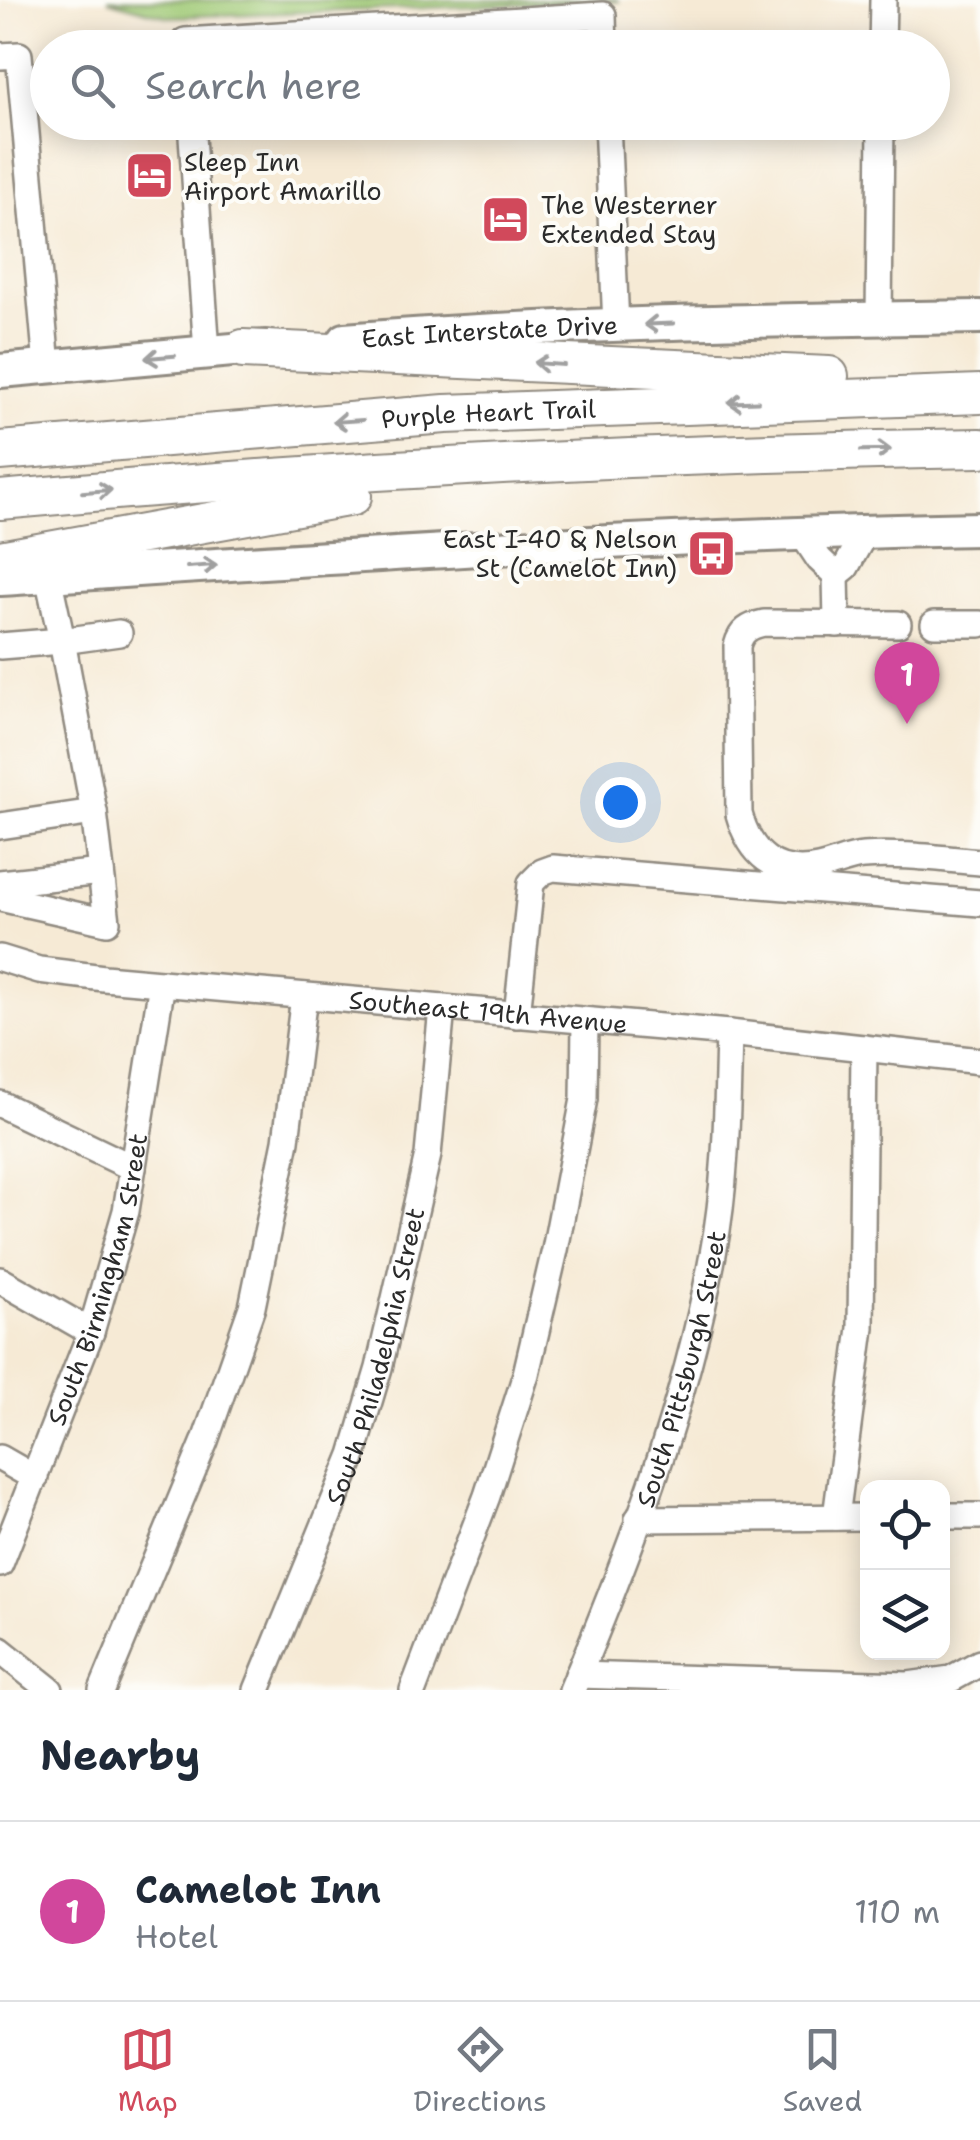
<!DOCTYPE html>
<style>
:root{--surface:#fff;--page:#f6f6f7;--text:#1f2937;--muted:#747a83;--line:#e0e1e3;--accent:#d1495b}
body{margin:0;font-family:"Shantell Sans",sans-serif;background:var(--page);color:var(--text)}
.controls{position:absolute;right:30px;bottom:30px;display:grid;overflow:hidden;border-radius:20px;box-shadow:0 5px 25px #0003}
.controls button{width:90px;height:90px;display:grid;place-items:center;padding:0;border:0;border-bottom:2px solid var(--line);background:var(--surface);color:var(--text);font:50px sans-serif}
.you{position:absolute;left:620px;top:802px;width:35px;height:35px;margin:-25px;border:8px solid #fff;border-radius:50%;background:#1a73e8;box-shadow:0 0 0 15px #1a73e833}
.badge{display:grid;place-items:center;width:65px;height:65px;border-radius:50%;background:var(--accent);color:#fff;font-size:32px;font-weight:700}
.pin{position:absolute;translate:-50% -82px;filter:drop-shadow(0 2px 5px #0008)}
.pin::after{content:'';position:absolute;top:52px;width:35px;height:30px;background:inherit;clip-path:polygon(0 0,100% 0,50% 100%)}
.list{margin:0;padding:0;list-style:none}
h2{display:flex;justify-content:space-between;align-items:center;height:130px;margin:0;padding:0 40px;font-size:42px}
h2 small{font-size:32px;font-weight:400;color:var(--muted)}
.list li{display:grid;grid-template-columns:65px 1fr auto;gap:30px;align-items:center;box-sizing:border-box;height:180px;padding:0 40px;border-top:2px solid var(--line)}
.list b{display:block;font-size:38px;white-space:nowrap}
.list p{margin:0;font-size:32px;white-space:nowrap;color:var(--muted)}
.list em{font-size:32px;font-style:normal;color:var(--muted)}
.icon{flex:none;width:55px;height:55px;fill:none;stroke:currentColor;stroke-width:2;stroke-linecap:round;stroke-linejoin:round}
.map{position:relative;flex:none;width:980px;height:1690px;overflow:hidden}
.search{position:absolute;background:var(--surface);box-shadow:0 5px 25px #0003;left:30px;right:30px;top:30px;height:110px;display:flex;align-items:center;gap:25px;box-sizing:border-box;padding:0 35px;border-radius:55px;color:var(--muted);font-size:38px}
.sheet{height:310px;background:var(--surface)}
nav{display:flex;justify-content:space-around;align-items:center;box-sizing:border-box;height:140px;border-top:2px solid var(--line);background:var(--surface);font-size:28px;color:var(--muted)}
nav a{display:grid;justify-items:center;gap:5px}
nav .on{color:var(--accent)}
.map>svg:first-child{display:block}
.green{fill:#9fc975;stroke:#657a50;stroke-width:2.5}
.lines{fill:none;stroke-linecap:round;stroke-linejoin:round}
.minor-casing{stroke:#908a80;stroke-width:30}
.major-casing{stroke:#908a80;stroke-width:38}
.highway-casing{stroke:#908a80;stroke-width:42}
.minor{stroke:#fff;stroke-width:25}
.major{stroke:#fff;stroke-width:32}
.highway{stroke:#fff;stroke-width:38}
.oneway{stroke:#a0a0a0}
.labels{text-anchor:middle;stroke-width:8;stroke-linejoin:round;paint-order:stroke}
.poi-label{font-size:25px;fill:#2b2b2b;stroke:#fdfcf7;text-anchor:start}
.street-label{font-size:25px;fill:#2b2b2b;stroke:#fdfcf7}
</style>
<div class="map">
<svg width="980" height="1690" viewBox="0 0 980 1690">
<rect width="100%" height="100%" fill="#fdfcf7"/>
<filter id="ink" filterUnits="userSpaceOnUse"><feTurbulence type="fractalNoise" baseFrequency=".01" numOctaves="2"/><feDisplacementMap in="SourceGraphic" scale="20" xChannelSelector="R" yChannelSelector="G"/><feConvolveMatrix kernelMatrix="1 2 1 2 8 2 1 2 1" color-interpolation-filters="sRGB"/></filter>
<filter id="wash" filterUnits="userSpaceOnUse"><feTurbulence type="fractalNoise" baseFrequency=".0048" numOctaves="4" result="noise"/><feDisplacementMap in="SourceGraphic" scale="40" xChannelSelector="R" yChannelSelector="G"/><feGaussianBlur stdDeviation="2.25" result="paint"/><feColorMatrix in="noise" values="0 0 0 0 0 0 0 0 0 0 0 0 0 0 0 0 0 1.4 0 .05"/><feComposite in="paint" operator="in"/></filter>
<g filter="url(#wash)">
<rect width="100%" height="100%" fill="#f6ead5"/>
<!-- green -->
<polygon class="green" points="108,0 617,0 618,1 169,17"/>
</g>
<g filter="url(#ink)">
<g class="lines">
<defs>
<g id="minor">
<polyline points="186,48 185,41 603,15 604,48"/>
<polyline points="882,48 883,0"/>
<polyline points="0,56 19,55 47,366"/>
<polyline points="191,122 207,352"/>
<polyline points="607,122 616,326"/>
<polyline points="879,318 881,122"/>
<polyline points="801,532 819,559 836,575 846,567 866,531"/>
<polyline points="836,575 837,624"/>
<polyline points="48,576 62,641 119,633"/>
<path d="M898,624L764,623C749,626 741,631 737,646L739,814C750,853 774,877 818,868C833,865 848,857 863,856C901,853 942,859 980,862"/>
<polyline points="934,624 980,624"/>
<polyline points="0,646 62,641 94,812 107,922 0,898"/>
<polyline points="0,826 94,812"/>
<polyline points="0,883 101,872"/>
<path id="s1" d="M0,958L39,970L104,978L729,1033L980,1061"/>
<polyline points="517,1015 531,883 542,872 553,868 980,903"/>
<polyline points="0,1104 133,1168"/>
<polyline points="0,1280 91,1332"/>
<polyline points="0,1458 35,1478"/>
<polyline points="942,1516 980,1516"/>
<polyline points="836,1517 861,1328 864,1048"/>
<polyline points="638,1519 868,1517"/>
<path id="s2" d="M0,1564L91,1332L126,1211L162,983"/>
<polyline points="0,1650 50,1690"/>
<polyline points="578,1675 908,1685 951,1679 980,1663"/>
<polyline points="102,1690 205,1441 252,1307 286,1141 304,996"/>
<path id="s3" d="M257,1690L353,1455L379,1368L428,1155L442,1008"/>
<polyline points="413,1690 487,1496 526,1374 555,1250 584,1099 585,1021"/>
<path id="s4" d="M572,1690C631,1550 686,1404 713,1254C727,1181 727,1107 729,1033"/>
</g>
<g id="major">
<path id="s5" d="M345,340C556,323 768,320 980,317"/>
<polyline points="0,371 266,347"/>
<path d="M0,579C327,558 652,535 980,529"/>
</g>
<g id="highway">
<polyline points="243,349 829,376"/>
<path id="s6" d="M0,451L445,414L980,394"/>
<path d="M0,500C326,470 653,453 980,448"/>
<polyline points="0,560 352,496"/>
</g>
</defs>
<!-- minor casing -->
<use href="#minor" class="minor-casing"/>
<!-- major casing -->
<use href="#major" class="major-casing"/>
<!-- highway casing -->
<use href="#highway" class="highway-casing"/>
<!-- minor -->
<use href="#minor" class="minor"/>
<!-- major -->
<use href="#major" class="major"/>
<!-- highway -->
<use href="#highway" class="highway"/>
</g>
<!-- one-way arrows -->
<defs><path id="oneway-shaft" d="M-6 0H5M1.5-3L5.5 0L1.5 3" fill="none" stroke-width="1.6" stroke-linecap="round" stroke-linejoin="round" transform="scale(2.5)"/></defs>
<g class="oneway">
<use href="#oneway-shaft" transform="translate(659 324) rotate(178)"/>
<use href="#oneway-shaft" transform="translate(160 357) rotate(175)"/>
<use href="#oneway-shaft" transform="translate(549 364) rotate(-176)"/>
<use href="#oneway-shaft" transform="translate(743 402) rotate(178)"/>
<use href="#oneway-shaft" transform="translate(348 421) rotate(176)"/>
<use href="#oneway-shaft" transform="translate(876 450) rotate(-1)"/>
<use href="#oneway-shaft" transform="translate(97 491) rotate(-5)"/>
<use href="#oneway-shaft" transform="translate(202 566) rotate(-4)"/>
</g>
</g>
<!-- icons -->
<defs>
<symbol id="hotel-square" viewBox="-11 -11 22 22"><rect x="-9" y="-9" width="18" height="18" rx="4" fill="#d1495b" stroke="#fdfcf7"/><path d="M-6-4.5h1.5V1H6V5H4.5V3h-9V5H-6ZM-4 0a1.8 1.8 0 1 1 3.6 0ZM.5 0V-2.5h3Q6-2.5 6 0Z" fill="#fff"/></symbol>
<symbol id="bus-square" viewBox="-11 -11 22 22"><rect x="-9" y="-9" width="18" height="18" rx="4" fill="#d1495b" stroke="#fdfcf7"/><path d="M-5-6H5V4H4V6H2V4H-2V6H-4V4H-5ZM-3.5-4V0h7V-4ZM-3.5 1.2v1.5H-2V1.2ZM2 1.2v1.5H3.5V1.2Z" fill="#fff"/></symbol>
</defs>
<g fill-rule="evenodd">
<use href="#hotel-square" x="122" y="148" width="55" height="55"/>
<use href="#hotel-square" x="478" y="192" width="55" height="55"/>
<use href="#bus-square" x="684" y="526" width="55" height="55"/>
</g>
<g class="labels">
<!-- poi labels -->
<g class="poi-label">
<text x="184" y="171">Sleep Inn<tspan x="184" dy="29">Airport Amarillo</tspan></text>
<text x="541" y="214">The Westerner<tspan x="541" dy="29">Extended Stay</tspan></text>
<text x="677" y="548" text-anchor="end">East I-40 &amp; Nelson<tspan x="677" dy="29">St (Camelot Inn)</tspan></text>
</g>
<!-- street labels -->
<g class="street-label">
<text dy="9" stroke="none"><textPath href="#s5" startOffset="145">East Interstate Drive</textPath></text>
<text dy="9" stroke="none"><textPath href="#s6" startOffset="490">Purple Heart Trail</textPath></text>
<text dy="9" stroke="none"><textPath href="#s1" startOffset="492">Southeast 19th Avenue</textPath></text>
<text dy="9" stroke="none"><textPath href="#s2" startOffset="302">South Birmingham Street</textPath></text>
<text dy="9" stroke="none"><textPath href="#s3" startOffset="355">South Philadelphia Street</textPath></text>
<text dy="9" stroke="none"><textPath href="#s4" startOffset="340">South Pittsburgh Street</textPath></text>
</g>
</g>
</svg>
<div class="controls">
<button><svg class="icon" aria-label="locate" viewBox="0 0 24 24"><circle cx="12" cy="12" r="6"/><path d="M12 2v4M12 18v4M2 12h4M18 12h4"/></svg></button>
<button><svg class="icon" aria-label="layers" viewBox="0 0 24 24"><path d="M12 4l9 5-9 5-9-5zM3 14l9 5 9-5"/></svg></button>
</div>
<div class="you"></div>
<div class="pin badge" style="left:907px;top:724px;background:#d1479c">1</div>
<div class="search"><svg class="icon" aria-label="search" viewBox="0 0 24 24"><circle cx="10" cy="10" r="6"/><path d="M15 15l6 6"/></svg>Search here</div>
</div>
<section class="sheet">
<h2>Nearby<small></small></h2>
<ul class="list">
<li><span class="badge" style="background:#d1479c">1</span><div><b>Camelot Inn</b><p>Hotel</p></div><em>110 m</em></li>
</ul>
</section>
<nav>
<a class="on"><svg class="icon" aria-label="map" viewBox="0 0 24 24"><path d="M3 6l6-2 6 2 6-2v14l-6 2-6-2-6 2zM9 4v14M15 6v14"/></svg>Map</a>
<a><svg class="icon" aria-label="directions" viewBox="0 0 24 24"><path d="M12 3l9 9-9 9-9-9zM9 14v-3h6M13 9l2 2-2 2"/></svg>Directions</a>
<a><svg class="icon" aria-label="saved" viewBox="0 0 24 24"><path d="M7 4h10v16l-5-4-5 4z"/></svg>Saved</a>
</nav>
